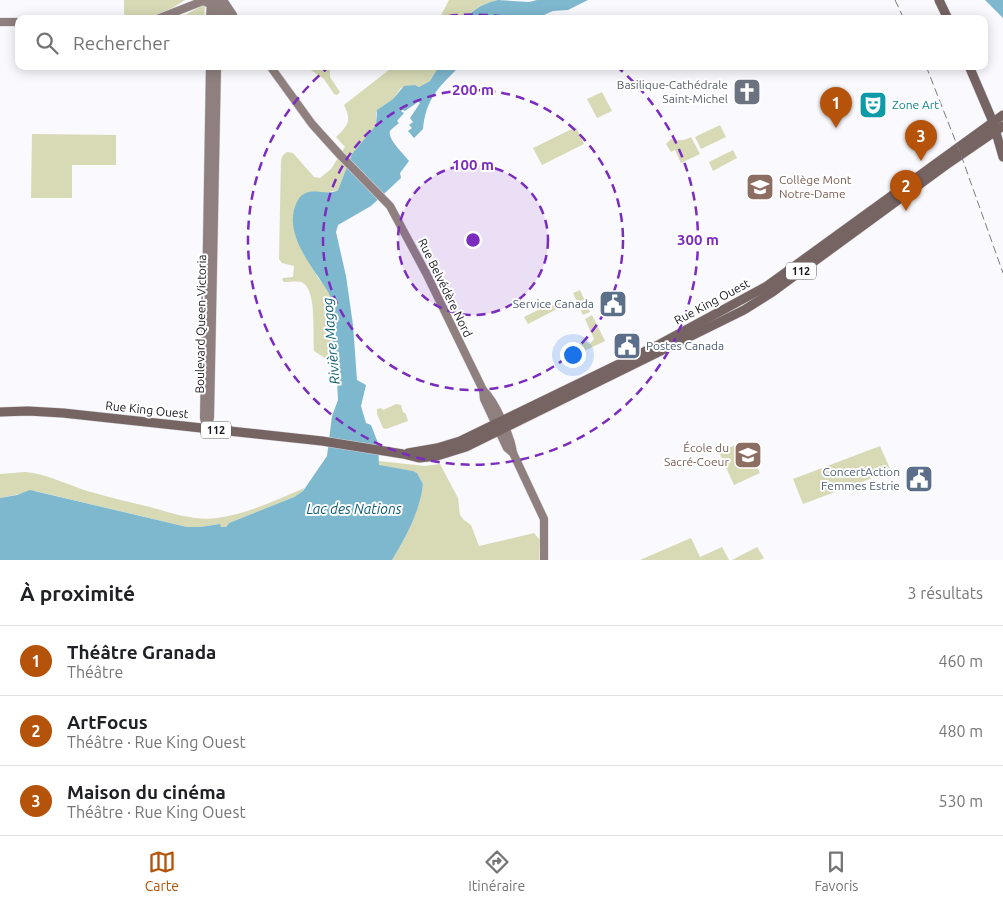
<!DOCTYPE html>
<html lang="fr">
<meta charset="utf-8">
<style>
:root{--surface:#fff;--page:#f2f2f2;--text:#202124;--muted:#757577;--line:#e0e0e0;--accent:#b45309}
body{margin:0;font-family:Ubuntu,sans-serif;background:var(--page);color:var(--text)}
.you{position:absolute;left:572px;top:354px;width:18px;height:18px;margin:-12px;border:4px solid #fff;border-radius:50%;background:#1a73e8;box-shadow:0 0 0 8px #1a73e833}
.badge{display:grid;place-items:center;width:32px;height:32px;border-radius:50%;background:var(--accent);color:#fff;font-size:16px;font-weight:700}
.pin{position:absolute;translate:-50% -41px;filter:drop-shadow(0 1px 2px #0008)}
.pin::after{content:'';position:absolute;top:26px;width:18px;height:15px;background:inherit;clip-path:polygon(0 0,100% 0,50% 100%)}
.list{margin:0;padding:0;list-style:none}
h2{display:flex;justify-content:space-between;align-items:center;height:65px;margin:0;padding:0 20px;font-size:21px}
h2 small{font-size:16px;font-weight:400;color:var(--muted)}
.list li{display:grid;grid-template-columns:32px 1fr auto;gap:15px;align-items:center;box-sizing:border-box;height:70px;padding:0 20px;border-top:1px solid var(--line)}
.list b{display:block;font-size:19px;white-space:nowrap}
.list p{margin:0;font-size:16px;white-space:nowrap;color:var(--muted)}
.list em{font-size:16px;font-style:normal;color:var(--muted)}
.icon{flex:none;width:28px;height:28px;fill:none;stroke:currentColor;stroke-width:2;stroke-linecap:round;stroke-linejoin:round}
.map{position:relative;flex:none;width:1003px;height:560px;overflow:hidden}
.search{position:absolute;background:var(--surface);box-shadow:0 2px 12px #0003;left:15px;right:15px;top:15px;height:55px;display:flex;align-items:center;gap:12px;box-sizing:border-box;padding:0 18px;border-radius:10px;color:var(--muted);font-size:19px}
.sheet{height:275px;background:var(--surface)}
nav{display:flex;justify-content:space-around;align-items:center;box-sizing:border-box;height:70px;border-top:1px solid var(--line);background:var(--surface);font-size:14px;color:var(--muted)}
nav a{display:grid;justify-items:center;gap:2px}
nav .on{color:var(--accent)}
.map>svg:first-child{display:block}
.green{fill:#d7dab5}
.water{fill:#7eb8ce}
.lines{fill:none;stroke-linecap:round;stroke-linejoin:round}
.secondary-casing{stroke:#d6d5d9;stroke-width:9}
.primary-casing{stroke:#d6d5d9;stroke-width:10}
.secondary{stroke:#8f807f;stroke-width:8}
.primary{stroke:#766463;stroke-width:9}
.rail{stroke:#7b7a7f;stroke-width:1;stroke-dasharray:8 4;stroke-linecap:butt}
.ring{fill:none;stroke:#7b2cbf;stroke-width:2.5;stroke-dasharray:9 6}
.labels{text-anchor:middle;stroke-width:4;stroke-linejoin:round;paint-order:stroke}
.shield{fill:#fff;stroke:#5d5b60;stroke-width:1}
.shield-label{font-size:11px;font-weight:bold;fill:#17151c}
.worship-label{font-size:12px;fill:#5b616d;stroke:#fff;text-anchor:end}
.culture-label{font-size:12px;fill:#0d838f;stroke:#fff;text-anchor:start}
.education-label{font-size:12px;fill:#785e54;stroke:#fff;text-anchor:start}
.street-label{font-size:12px;fill:#17151c;stroke:#fff}
.service-label{font-size:12px;fill:#4e5e75;stroke:#fff;text-anchor:end}
.water-label{font-size:14px;font-style:italic;fill:#0d5c73;stroke:#fff}
.centre{fill:#7b2cbf;stroke:#fff;stroke-width:2.5}
.ring-label{font-size:15px;text-anchor:middle;font-weight:bold;fill:#7b2cbf;stroke:#fff;stroke-width:4;stroke-linejoin:round;paint-order:stroke}
</style>
<div class="map">
<svg width="1003" height="560" viewBox="0 0 1003 560">
<rect width="100%" height="100%" fill="#faf9fd"/>
<!-- green -->
<g class="green">
<path d="M124,0H185C170,11 142,23 124,14Z"/>
<path d="M449,0H498C485,3 473,8 466,19H439Z"/>
<polygon points="205,4 204,19 178,19"/>
<polygon points="305,66 330,66 330,77 340,92 337,95 334,94 324,79"/>
<path d="M394,66H439L430,81L419,87L415,85L401,88L393,99L380,108L376,113V125L352,154L338,190L329,192L296,238L318,278L329,292L331,298L332,360L325,358L314,351C312,337 318,288 301,282C296,281 289,282 284,282L282,280L283,278L293,277L294,266L282,263L279,259L281,160L283,155L287,152L293,153L314,177L320,178L331,169L345,147L336,137C348,125 352,122 344,105Z"/>
<polygon points="602,92 612,111 597,118 587,99"/>
<polygon points="720,125 726,137 701,149 695,137"/>
<polygon points="576,127 584,144 542,165 533,148"/>
<polygon points="32,134 116,135 116,165 72,165 72,198 31,198"/>
<path d="M691,137L700,154L681,163L675,150L671,152L666,144L671,139C679,141 684,141 691,137Z"/>
<polygon points="733,150 737,158 713,171 709,162"/>
<polygon points="580,290 590,312 583,315 573,293"/>
<polygon points="560,299 563,306 528,324 524,317"/>
<polygon points="592,315 605,341 584,351 580,343 584,341 590,344 594,339 585,319"/>
<polygon points="396,404 401,405 403,412 406,414 408,421 386,429 383,428 377,414 377,409 381,408 383,410"/>
<polygon points="745,441 760,473 734,485 719,452"/>
<polygon points="880,446 891,471 803,504 793,479"/>
<path d="M379,461L425,466L440,464L458,498L460,515L464,520L471,525L479,546L534,533L540,540L539,560H392C407,536 417,512 423,484L417,473L413,471L379,466Z"/>
<path d="M25,472C47,474 66,484 87,491C108,497 129,502 150,507C171,513 195,521 217,518C248,514 276,500 304,488L303,491L294,497L229,523L226,527H221L219,524L200,527H187L35,491L0,498V474Z"/>
<polygon points="691,538 700,557 722,547 729,560 640,560"/>
<polygon points="757,547 764,558 760,560 732,560"/>
</g>
<!-- water -->
<g class="water">
<path d="M498,0L529,2L537,0H588L568,10L553,11L535,19H466C474,8 485,3 498,0Z"/>
<polygon points="985,0 1003,0 1003,18"/>
<path d="M439,66H460C439,87 426,98 423,129L414,138L408,131L412,128L409,125L413,122L410,118L420,103L418,102L405,111L402,110L401,111L404,113L397,121L399,123C396,126 392,128 390,131C387,139 404,154 409,161L400,173L401,178L371,206L338,225L336,232L346,276L353,325L357,380L366,385L361,406L366,423L371,425L378,443L379,465L413,471L417,473L423,484C420,511 406,537 392,560H0V498L17,495L30,490L187,527H200L220,524L221,527H226L229,523L294,497L303,491L327,456L332,416L338,400L337,380L339,374L333,364L331,298C328,290 323,285 319,278C306,259 288,234 294,210C296,204 298,197 304,194C314,188 328,196 338,190L352,154L376,125L377,110L393,99L404,86L415,85L419,87L430,81Z"/>
</g>
<g class="lines">
<defs>
<g id="secondary">
<polyline points="223,0 233,15"/>
<polyline points="157,19 203,1 218,7 233,19"/>
<polyline points="210,19 211,1"/>
<polyline points="217,19 218,0"/>
<polyline points="0,22 19,22"/>
<path d="M270,66L312,124L340,155L390,206L426,273L483,390C495,401 511,437 513,453L544,519V560"/>
<polyline points="483,390 484,399 507,448 513,453"/>
<polyline points="208,427 210,417 217,66"/>
<polyline points="207,429 204,418 210,66"/>
</g>
<g id="primary">
<polyline points="939,0 948,19"/>
<polyline points="969,66 993,122 1003,157"/>
<polyline points="0,412 28,411 63,413 322,441 403,454 419,458 437,456 466,447 744,310 771,293 946,165 1003,126"/>
<polyline points="408,453 437,448 460,441 660,344 767,286 1003,115"/>
</g>
</defs>
<!-- secondary casing -->
<use href="#secondary" class="secondary-casing"/>
<!-- primary casing -->
<use href="#primary" class="primary-casing"/>
<!-- secondary -->
<use href="#secondary" class="secondary"/>
<!-- primary -->
<use href="#primary" class="primary"/>
<!-- rail -->
<g class="rail">
<polyline points="895,0 904,19"/>
<polyline points="926,66 961,155 1003,273"/>
</g>
</g>
<!-- distance rings -->
<circle cx="473" cy="240" r="75" fill="#7b2cbf" fill-opacity=".12"/>
<g class="ring">
<circle cx="473" cy="240" r="75"/>
<circle cx="473" cy="240" r="150"/>
<path d="M434 18A225 225 0 0 1 512 18M616 66A225 225 0 1 1 330 66"/>
</g>
<!-- icons -->
<defs>
<symbol id="church-square" viewBox="-11 -11 22 22"><rect x="-9" y="-9" width="18" height="18" rx="4" fill="#6b7280" stroke="#fff"/><path d="M-1.2-6h2.4v3.5h3.3v2.4h-3.3V6h-2.4V-.1h-3.3v-2.4h3.3Z" fill="#fff"/></symbol>
<symbol id="theatre-square" viewBox="-11 -11 22 22"><rect x="-9" y="-9" width="18" height="18" rx="4" fill="#0f9aa8" stroke="#fff"/><path d="M-5-5.5Q0-4 5-5.5V0Q5 5 0 6Q-5 5-5 0ZM-3.3-2.5H-1v1.5H-3.3ZM1-2.5H3.3v1.5H1ZM-2.8 1Q0 5.5 2.8 1Z" fill="#fff"/></symbol>
<symbol id="school-square" viewBox="-11 -11 22 22"><rect x="-9" y="-9" width="18" height="18" rx="4" fill="#8d6e63" stroke="#fff"/><path d="M0-5L7-2L0 1L-7-2ZM-4 1L0 2.5L4 1V4Q0 6-4 4Z" fill="#fff"/></symbol>
<symbol id="civic-square" viewBox="-11 -11 22 22"><rect x="-9" y="-9" width="18" height="18" rx="4" fill="#5c6f8a" stroke="#fff"/><path d="M-.6-6.5H3V-4.5H.6V-3L4-1V1h2V6H-6V1h2V-1L-.6-3ZM-1.2 2.5V6h2.4V2.5Z" fill="#fff"/></symbol>
</defs>
<g fill-rule="evenodd">
<use href="#church-square" x="731" y="76" width="32" height="32"/>
<use href="#theatre-square" x="857" y="89" width="32" height="32"/>
<use href="#school-square" x="744" y="171" width="32" height="32"/>
<use href="#civic-square" x="597" y="288" width="32" height="32"/>
<use href="#civic-square" x="611" y="330" width="32" height="32"/>
<use href="#school-square" x="732" y="439" width="32" height="32"/>
<use href="#civic-square" x="903" y="463" width="32" height="32"/>
</g>
<g class="labels">
<!-- shield labels -->
<g class="shield">
<rect x="786" y="262.5" width="30" height="17" rx="4"/>
<rect x="201" y="421.5" width="30" height="17" rx="4"/>
</g>
<g class="shield-label">
<text x="801" y="275">112</text>
<text x="216" y="434">112</text>
</g>
<!-- worship labels -->
<g class="worship-label">
<text x="728" y="89">Basilique-Cathédrale<tspan x="728" dy="14">Saint-Michel</tspan></text>
</g>
<!-- culture labels -->
<g class="culture-label">
<text x="892" y="109">Zone Art</text>
</g>
<!-- education labels -->
<g class="education-label">
<text x="779" y="184">Collège Mont<tspan x="779" dy="14">Notre-Dame</tspan></text>
<text x="729" y="452" text-anchor="end">École du<tspan x="729" dy="14">Sacré-Coeur</tspan></text>
</g>
<!-- street labels -->
<g class="street-label">
<text transform="translate(445 288) rotate(64)" y="4">Rue Belvédère Nord</text>
<text transform="translate(712 302) rotate(-28)" y="4">Rue King Ouest</text>
<text transform="translate(201 324) rotate(-89)" y="4">Boulevard Queen-Victoria</text>
<text transform="translate(147 410) rotate(6)" y="4">Rue King Ouest</text>
</g>
<!-- service labels -->
<g class="service-label">
<text x="594" y="308">Service Canada</text>
<text x="646" y="350" text-anchor="start">Postes Canada</text>
<text x="900" y="476">ConcertAction<tspan x="900" dy="14">Femmes Estrie</tspan></text>
</g>
<!-- water labels -->
<g class="water-label">
<text transform="translate(331 341) rotate(-95)" y="5">Rivière Magog</text>
<text x="354" y="514">Lac des Nations</text>
</g>
</g>
<circle cx="473" cy="240" r="8" class="centre"/>
<g class="ring-label">
<text x="473" y="95">200 m</text>
<text x="473" y="170">100 m</text>
<text x="698" y="245">300 m</text>
</g>
</svg>
<div class="you"></div>
<div class="pin badge" style="left:836px;top:128px">1</div>
<div class="pin badge" style="left:906px;top:211px">2</div>
<div class="pin badge" style="left:921px;top:161px">3</div>
<div class="search"><svg class="icon" aria-label="search" viewBox="0 0 24 24"><circle cx="10" cy="10" r="6"/><path d="M15 15l6 6"/></svg>Rechercher</div>
</div>
<section class="sheet">
<h2>À proximité<small>3 résultats</small></h2>
<ul class="list">
<li><span class="badge">1</span><div><b>Théâtre Granada</b><p>Théâtre</p></div><em>460 m</em></li>
<li><span class="badge">2</span><div><b>ArtFocus</b><p>Théâtre · Rue King Ouest</p></div><em>480 m</em></li>
<li><span class="badge">3</span><div><b>Maison du cinéma</b><p>Théâtre · Rue King Ouest</p></div><em>530 m</em></li>
</ul>
</section>
<nav>
<a class="on"><svg class="icon" aria-label="map" viewBox="0 0 24 24"><path d="M3 6l6-2 6 2 6-2v14l-6 2-6-2-6 2zM9 4v14M15 6v14"/></svg>Carte</a>
<a><svg class="icon" aria-label="directions" viewBox="0 0 24 24"><path d="M12 3l9 9-9 9-9-9zM9 14v-3h6M13 9l2 2-2 2"/></svg>Itinéraire</a>
<a><svg class="icon" aria-label="saved" viewBox="0 0 24 24"><path d="M7 4h10v16l-5-4-5 4z"/></svg>Favoris</a>
</nav>
